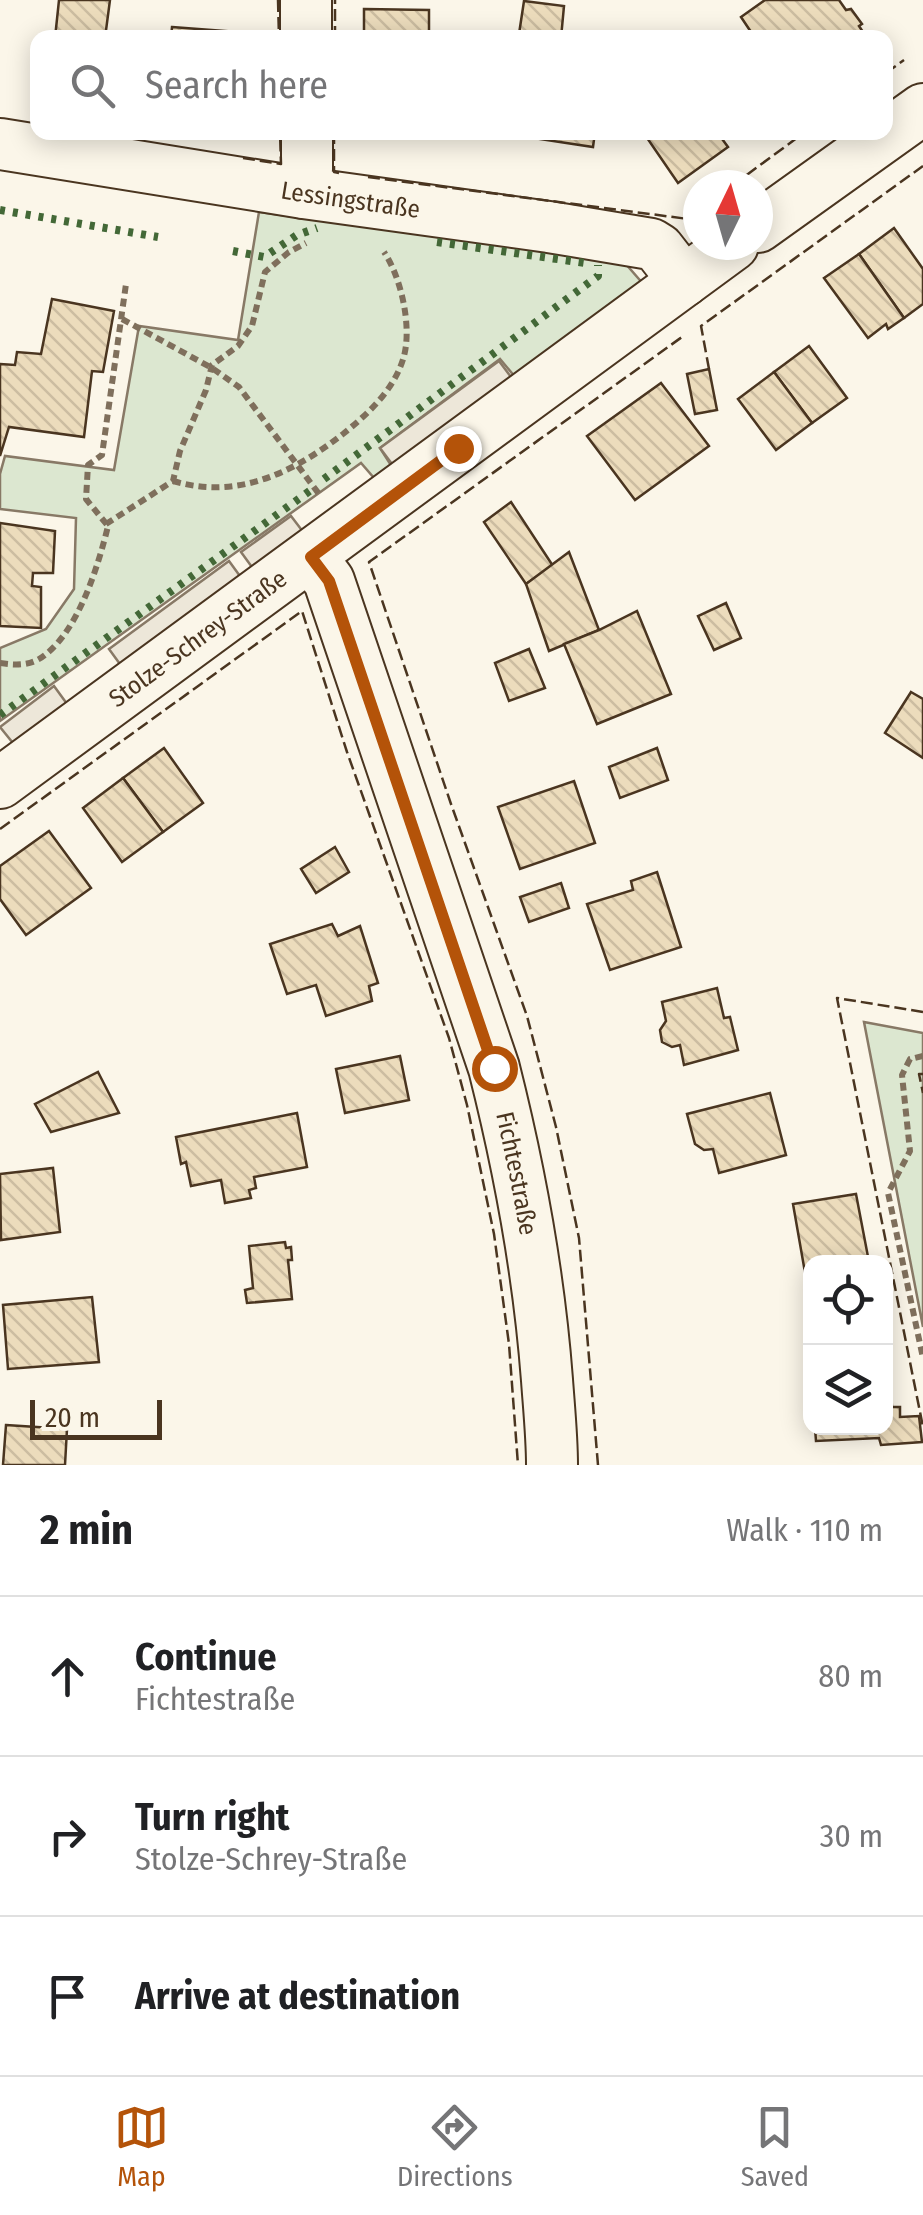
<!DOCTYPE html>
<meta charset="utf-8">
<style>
:root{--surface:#fff;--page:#f2f2f2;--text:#202124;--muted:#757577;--line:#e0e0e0;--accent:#b45309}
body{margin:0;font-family:"Fira Sans Condensed",sans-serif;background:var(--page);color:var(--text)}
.controls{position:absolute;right:30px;bottom:30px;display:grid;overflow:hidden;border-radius:20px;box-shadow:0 5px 25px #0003}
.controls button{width:90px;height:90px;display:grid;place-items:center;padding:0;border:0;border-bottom:2px solid var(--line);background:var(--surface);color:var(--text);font:50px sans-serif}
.compass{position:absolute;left:683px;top:170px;width:90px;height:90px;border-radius:50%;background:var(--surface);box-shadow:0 5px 25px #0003;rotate:5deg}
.scale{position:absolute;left:30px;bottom:25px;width:132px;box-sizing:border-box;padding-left:10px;border:5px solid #4a3520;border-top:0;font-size:28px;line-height:35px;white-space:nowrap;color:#4a3520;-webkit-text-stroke:8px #fbf6e9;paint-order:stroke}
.stop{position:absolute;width:30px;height:30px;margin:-22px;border:8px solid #b45309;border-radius:50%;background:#fff}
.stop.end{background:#b45309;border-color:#fff;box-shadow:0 2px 10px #0008}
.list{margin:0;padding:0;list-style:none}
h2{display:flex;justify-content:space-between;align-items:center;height:130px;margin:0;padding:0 40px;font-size:42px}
h2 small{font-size:32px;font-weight:400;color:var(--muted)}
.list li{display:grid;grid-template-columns:65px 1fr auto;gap:30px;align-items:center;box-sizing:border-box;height:160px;padding:0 40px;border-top:2px solid var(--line)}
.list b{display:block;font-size:38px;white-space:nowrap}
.list p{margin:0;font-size:32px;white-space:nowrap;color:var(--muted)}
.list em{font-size:32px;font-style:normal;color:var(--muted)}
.icon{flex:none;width:55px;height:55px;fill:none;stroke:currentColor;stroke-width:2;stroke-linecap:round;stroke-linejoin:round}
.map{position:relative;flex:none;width:923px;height:1465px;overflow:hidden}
.search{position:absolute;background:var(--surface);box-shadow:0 5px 25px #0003;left:30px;right:30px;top:30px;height:110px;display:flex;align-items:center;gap:25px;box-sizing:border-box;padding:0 35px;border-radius:20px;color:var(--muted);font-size:38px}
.sheet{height:610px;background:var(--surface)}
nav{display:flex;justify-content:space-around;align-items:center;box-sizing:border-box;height:140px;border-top:2px solid var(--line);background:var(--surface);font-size:28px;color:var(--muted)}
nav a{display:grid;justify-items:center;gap:5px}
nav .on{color:var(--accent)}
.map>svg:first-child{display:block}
.green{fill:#dce7d0;stroke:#887966;stroke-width:2.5}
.parking{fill:#ede7d9;stroke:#887966;stroke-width:2.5}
.building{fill:url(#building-back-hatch);stroke:#4a3520;stroke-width:2.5}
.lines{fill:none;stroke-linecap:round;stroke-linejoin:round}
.minor-casing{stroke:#4a3520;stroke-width:54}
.path{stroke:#7f6f5c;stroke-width:6;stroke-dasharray:8 5;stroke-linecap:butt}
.minor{stroke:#fbf6e9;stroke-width:50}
.hedge{stroke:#436837;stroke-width:8;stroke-dasharray:5 8;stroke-linecap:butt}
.fence{stroke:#4a3520;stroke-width:2.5;stroke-dasharray:12 5;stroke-linecap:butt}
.route{stroke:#b45309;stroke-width:12}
.labels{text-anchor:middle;stroke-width:8;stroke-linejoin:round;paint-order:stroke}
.street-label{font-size:25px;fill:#4a3520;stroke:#fbf6e9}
</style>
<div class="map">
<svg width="923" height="1465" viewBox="0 0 923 1465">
<defs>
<pattern id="building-back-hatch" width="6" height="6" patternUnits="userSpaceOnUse" patternTransform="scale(2.5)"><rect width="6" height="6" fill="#ecdcbc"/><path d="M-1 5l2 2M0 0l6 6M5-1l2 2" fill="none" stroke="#ccbda1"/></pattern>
</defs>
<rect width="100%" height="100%" fill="#fbf6e9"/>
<!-- green -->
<g class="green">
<polygon points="259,212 624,262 645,286 521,384 500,359 380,448 396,473 381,486 361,463 0,721 0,648 46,629 74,589 76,518 0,509 0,474 5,456 114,470 139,326 238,340"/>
<polygon points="864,1022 923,1033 923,1327"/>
</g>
<!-- parking -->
<g class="parking">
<polygon points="499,361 517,385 398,472 380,448"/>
<polygon points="291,516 307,537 257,574 241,552"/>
<polygon points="229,561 245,583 125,671 109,649"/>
<polygon points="54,686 70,708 17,748 0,727"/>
</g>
<!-- building -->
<g class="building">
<polygon points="59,0 110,0 105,38 55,38"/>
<polygon points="765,0 839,0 846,10 851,9 862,24 859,26 867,38 755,38 741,17"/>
<polygon points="524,1 564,6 561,38 519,34"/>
<polygon points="364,9 429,10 429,38 364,38"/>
<polygon points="172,27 237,32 237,38 171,38"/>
<polygon points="533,132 595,132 593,147 533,138"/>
<polygon points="643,132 717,132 728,147 678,183"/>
<polygon points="894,228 923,269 923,304 904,318 859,254"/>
<polygon points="859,254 904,318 888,329 886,324 868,338 824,278"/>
<polygon points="52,299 114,311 103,372 92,371 84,437 9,427 0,456 0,364 15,365 17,352 41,354"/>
<polygon points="809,346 847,398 812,423 774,372"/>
<polygon points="709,369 717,410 695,414 687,374"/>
<polygon points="774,372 812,423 776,450 738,399"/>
<polygon points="661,383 709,446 635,500 587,436"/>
<polygon points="511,502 553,566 526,584 484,522"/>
<polygon points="0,523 55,531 53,573 33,573 32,586 41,587 41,628 0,626"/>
<polygon points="569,552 599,630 549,651 526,584"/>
<polygon points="726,603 741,638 714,650 698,616"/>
<polygon points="637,611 671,694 597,724 564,644 599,630"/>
<polygon points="529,649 545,688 509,701 495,663"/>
<polygon points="911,692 923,699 923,758 885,733"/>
<polygon points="164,748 203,803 163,832 123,778"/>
<polygon points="657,748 668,780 620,798 609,767"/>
<polygon points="123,778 163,832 122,862 83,808"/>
<polygon points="574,781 595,843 520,869 498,807"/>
<polygon points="49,831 91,888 26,935 0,899 0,866"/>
<polygon points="335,847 349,872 316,893 301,869"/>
<polygon points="657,872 681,947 610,970 587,904 633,890 631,881"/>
<polygon points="561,883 569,908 529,922 520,897"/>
<polygon points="332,924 338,936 360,926 378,983 369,986 372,1001 326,1016 316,985 287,994 270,944"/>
<polygon points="717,988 724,1018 730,1017 738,1050 684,1065 680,1045 672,1047 662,1042 660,1030 666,1021 662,1002"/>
<polygon points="400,1056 409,1100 345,1113 336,1069"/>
<polygon points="98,1072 119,1113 51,1132 35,1104"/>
<polygon points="770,1093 786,1155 719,1173 713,1149 704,1150 695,1144 687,1114"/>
<polygon points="297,1113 307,1167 254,1177 256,1188 249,1190 251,1198 225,1203 221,1180 191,1186 186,1162 181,1164 176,1137"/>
<polygon points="53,1168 60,1232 1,1240 0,1174"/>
<polygon points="856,1194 869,1262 810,1262 810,1301 793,1204"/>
<polygon points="285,1242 286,1248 291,1247 292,1260 288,1260 292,1299 247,1303 245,1290 253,1288 249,1246"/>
<polygon points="92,1297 99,1362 8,1369 3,1305"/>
<polygon points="886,1356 889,1356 892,1407 900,1407 900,1417 919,1416 922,1442 881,1445 879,1438 816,1441 815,1428 886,1428"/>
<polygon points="6,1425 67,1429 65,1465 3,1465"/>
</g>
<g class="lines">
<defs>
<g id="minor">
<polyline points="306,38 306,0"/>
<path id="s1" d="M0,144L304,193L549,227L651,244L659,249L684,281"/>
<polyline points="304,193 307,169 307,132"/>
<polyline points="758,227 923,109"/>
<path id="s2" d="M311,557L329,581L494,1068C520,1171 539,1274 547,1380C549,1408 552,1437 552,1465"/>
<path id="s3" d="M0,783L733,245"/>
</g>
</defs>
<!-- minor casing -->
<use href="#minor" class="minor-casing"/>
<!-- path -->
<g class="path">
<polyline points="122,319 212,368 239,387 319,494"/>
<path d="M173,481C237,500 293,473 343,434C369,413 395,389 404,356C412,326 401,277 384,252"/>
<polyline points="106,524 173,481 180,451 206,390 212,365 238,346 252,326 265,272 289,252 306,243"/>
<path d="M0,663C13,665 27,666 39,659C77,636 98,567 108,526L86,499L88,465L102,455L126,284"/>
<polyline points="923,1056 910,1059 902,1075 910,1151 888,1193 923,1358"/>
</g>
<!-- minor -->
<use href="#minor" class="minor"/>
<!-- hedge -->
<g class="hedge">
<polyline points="0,210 158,237"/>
<polyline points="437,242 585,263"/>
<polyline points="233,251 264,257 297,235 317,228"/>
<polyline points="324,479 598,276 598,265"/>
<polyline points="0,715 311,490"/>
</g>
<!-- fence -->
<g class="fence">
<polyline points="278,0 279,38"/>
<polyline points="335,38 335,0"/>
<polyline points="886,73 904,60"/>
<polyline points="334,132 334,172 339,173"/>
<polyline points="243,158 281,164 280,132"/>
<polyline points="368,177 688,219 698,211"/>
<polyline points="733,185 805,132"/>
<polyline points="709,369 701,326 923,166"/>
<polyline points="0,829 302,611 347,752 449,1038 467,1105 494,1234 509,1344 518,1465"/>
<polyline points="923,1012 837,998 923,1427"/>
<polyline points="923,1074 919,1074 923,1093"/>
<polyline points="598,1465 579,1238 556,1127 527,1016 451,804 369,562 682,337"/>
</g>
</g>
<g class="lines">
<!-- route -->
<polyline class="route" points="458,448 311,557 329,581 494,1068"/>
</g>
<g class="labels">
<!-- street labels -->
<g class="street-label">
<text dy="9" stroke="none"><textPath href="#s1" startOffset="355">Lessingstraße</textPath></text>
<text dy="9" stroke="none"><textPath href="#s3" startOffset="245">Stolze-Schrey-Straße</textPath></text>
<text dy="9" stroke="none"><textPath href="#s2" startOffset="652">Fichtestraße</textPath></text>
</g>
</g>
</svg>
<div class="controls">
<button><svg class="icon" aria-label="locate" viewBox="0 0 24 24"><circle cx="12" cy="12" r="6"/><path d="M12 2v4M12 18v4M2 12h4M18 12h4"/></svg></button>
<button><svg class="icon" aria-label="layers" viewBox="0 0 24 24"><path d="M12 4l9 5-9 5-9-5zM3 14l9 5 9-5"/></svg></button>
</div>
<svg class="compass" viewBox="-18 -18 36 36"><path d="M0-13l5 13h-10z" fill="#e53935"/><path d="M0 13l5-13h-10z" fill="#757577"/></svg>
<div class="scale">20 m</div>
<div class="stop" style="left:494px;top:1068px"></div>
<div class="stop end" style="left:458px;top:448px"></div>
<div class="search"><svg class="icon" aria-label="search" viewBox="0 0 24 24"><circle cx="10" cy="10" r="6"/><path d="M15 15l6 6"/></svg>Search here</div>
</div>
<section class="sheet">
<h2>2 min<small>Walk · 110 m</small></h2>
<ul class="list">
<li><svg class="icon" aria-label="ahead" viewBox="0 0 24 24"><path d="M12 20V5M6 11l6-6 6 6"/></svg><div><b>Continue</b><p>Fichtestraße</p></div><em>80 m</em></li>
<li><svg class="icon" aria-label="right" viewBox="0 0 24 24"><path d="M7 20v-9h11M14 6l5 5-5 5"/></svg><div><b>Turn right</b><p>Stolze-Schrey-Straße</p></div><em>30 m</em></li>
<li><svg class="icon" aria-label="arrive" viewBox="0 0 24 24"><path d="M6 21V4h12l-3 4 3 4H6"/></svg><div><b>Arrive at destination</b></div></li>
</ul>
</section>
<nav>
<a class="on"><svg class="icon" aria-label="map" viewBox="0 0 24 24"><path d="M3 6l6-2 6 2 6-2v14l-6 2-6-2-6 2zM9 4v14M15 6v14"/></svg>Map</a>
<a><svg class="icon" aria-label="directions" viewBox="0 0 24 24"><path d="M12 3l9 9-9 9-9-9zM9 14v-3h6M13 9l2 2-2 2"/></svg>Directions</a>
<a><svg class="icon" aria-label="saved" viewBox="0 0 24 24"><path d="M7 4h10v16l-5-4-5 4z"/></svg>Saved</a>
</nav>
